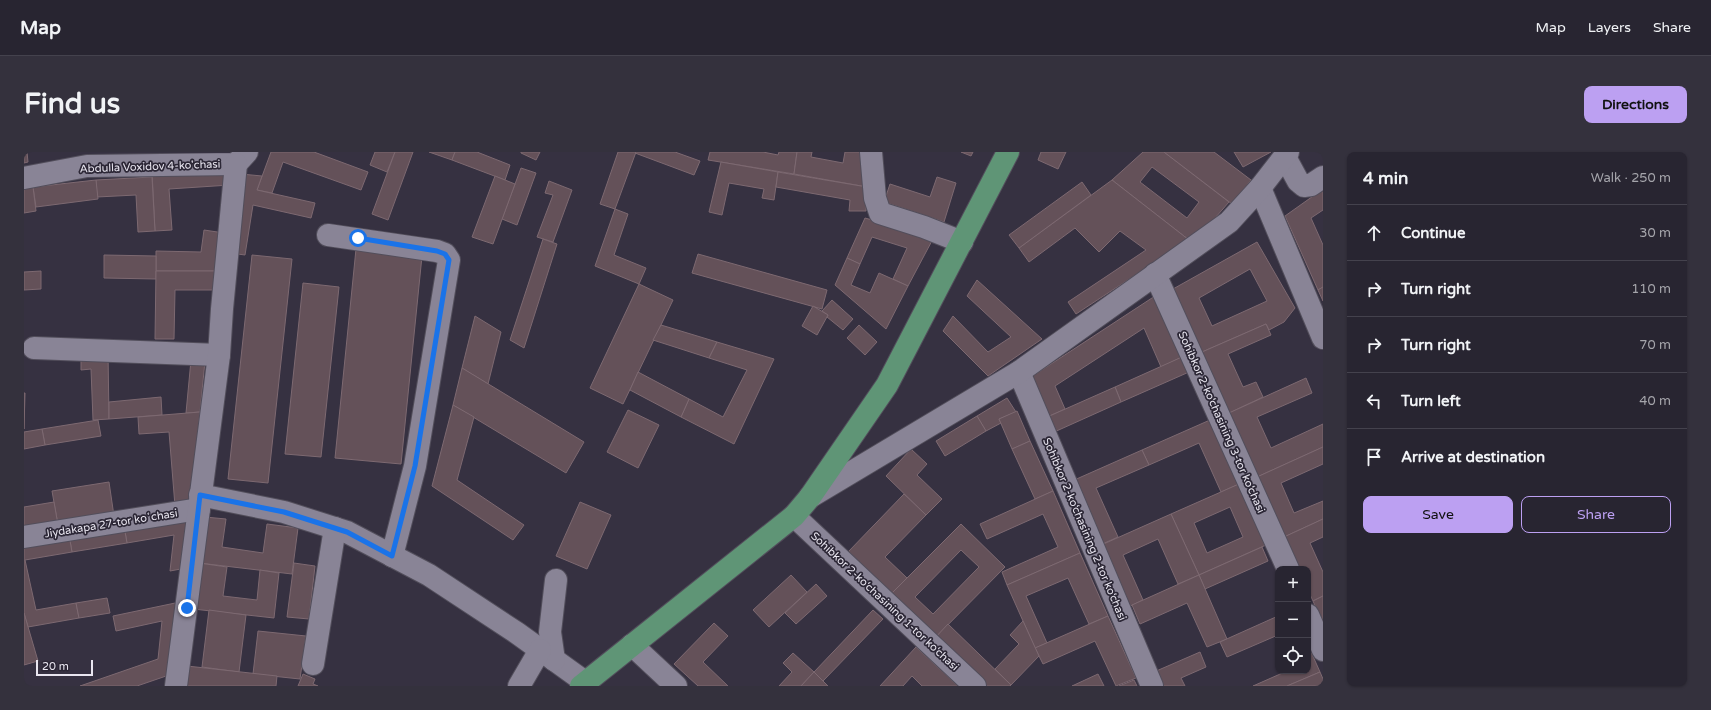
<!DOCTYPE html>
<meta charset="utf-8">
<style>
:root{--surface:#282531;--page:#34313d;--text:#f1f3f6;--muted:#a5a5ab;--line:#44424d;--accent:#bca0f2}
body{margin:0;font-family:"Varela Round",sans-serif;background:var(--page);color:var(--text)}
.controls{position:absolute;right:12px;bottom:12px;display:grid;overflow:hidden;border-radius:8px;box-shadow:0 1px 3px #0004}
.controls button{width:36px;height:36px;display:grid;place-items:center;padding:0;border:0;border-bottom:1px solid var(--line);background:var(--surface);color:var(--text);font:20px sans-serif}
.scale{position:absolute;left:12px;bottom:10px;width:57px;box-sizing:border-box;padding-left:4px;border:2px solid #e9e6f0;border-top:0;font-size:11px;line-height:14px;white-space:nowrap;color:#e9e6f0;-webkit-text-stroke:3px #2c2736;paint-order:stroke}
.stop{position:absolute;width:12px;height:12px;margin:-9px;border:3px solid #1a73e8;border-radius:50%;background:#fff}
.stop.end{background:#1a73e8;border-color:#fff;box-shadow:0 1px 4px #0008}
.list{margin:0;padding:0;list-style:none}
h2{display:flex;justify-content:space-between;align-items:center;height:52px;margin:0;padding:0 16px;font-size:17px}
h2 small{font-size:13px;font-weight:400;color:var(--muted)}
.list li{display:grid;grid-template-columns:26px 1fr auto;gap:12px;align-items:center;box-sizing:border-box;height:56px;padding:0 16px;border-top:1px solid var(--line)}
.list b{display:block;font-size:15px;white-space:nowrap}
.list em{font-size:13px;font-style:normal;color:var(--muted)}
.actions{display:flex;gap:8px;padding:12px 16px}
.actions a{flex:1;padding:9px 0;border:1px solid var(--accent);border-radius:8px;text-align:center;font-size:14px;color:var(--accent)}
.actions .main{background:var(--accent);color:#111}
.icon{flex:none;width:22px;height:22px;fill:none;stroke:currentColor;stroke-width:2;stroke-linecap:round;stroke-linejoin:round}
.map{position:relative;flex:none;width:1299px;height:534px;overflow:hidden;border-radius:8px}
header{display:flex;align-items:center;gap:24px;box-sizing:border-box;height:56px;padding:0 20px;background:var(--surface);border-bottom:1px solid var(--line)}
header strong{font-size:19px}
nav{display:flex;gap:22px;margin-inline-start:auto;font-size:14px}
.intro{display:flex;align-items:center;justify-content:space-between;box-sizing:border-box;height:96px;padding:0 24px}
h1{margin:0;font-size:28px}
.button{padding:10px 18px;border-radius:8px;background:var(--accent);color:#111;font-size:14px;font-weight:700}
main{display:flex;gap:24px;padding:0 24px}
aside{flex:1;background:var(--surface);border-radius:8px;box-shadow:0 1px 3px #0004}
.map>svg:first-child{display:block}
.building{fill:#645159;stroke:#7d6971;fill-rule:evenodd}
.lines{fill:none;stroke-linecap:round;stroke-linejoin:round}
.minor-casing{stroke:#524e5b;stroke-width:24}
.major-casing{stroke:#524e5b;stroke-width:24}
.minor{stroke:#898496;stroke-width:22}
.major{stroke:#5f9576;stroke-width:22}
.route{stroke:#1a73e8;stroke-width:5}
.labels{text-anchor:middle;stroke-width:3.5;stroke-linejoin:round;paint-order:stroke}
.street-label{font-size:11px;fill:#e9e6f0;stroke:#2c2736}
</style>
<header>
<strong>Map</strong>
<nav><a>Map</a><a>Layers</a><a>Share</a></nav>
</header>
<div class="intro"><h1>Find us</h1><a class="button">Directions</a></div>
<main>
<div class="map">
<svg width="1299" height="534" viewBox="0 0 1299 534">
<rect width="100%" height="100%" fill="#363141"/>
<!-- building -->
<g class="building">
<polygon points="0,0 3,0 4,10 0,11"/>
<polygon points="247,0 290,0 344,20 337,38 259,10 248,41 233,38"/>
<polygon points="351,0 371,0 363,20 346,13"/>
<polygon points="371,0 389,0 364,68 348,62"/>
<polygon points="405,0 431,0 428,8"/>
<polygon points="431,0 453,0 486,13 481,28 428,8"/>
<polygon points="497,0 516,0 512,8 497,1"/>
<polygon points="594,0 612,0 591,57 576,52"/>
<polygon points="612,0 651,0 676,9 670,23 611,1"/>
<polygon points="686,0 739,0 754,3 755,0 773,0 770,22 684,8"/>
<polygon points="773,0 788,0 787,5 819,11 821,0 838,0 843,35 770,22"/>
<polygon points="937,0 949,0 947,4"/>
<polygon points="1017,0 1042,0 1034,17 1014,8"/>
<path d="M1119,0H1140L1205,50L1185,73L1165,88L1088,28ZM1128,15L1175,50L1163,66L1116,30Z"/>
<polygon points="1140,0 1190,0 1227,28 1208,52"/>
<polygon points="1210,0 1247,0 1219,15"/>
<polygon points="697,10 754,20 750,48 738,46 740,37 705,31 698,63 685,60"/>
<polygon points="205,16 206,33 145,37 148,78 131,79 128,20"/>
<polygon points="497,16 512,21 493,73 478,67"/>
<polygon points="754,20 843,35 842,59 825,59 826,48 752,35"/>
<polygon points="217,22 238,24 233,38 291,51 287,66 229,53 221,103 206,101"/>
<polygon points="471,24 491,32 469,92 448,85"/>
<polygon points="128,25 131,79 114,80 112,43 73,45 72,28"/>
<polygon points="913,25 932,31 920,70 860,50 866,32 906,45"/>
<polygon points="72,28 74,47 12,55 9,35"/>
<polygon points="1088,28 1165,88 1052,162 1044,150 1122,98 1096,79 1075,100 1051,76 1005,110 995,96"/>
<polygon points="525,29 548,38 529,90 513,85 529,43 521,41"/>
<polygon points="1058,30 1067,43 995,96 985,83"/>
<polygon points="9,35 12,59 0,61 0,37"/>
<polygon points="1299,37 1299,58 1287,66 1299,93 1299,135 1294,138 1261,64"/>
<polygon points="591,57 604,62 590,103 622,116 615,132 571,114"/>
<polygon points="841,66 910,85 884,134 869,127 883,96 848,85 836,112 823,106"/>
<polygon points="180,78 200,81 194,119 132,119 132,99 177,100"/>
<polygon points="519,87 533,92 500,196 486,188"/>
<path d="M1233,90L1271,156L1260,170L1245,178L1242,172L1178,200L1149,137ZM1226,117L1243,149L1188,174L1175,146Z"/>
<polygon points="332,97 398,104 377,312 311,306"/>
<polygon points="674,102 803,138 798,157 668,121"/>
<polygon points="80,103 132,104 132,127 80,126"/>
<polygon points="228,103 268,107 244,331 204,327"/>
<polygon points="823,106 836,112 827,133 846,141 855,121 884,134 862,177 811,133"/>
<polygon points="17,119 17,137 0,138 0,120"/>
<polygon points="132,119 194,119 193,138 151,138 150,187 131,187"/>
<polygon points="953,128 1018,187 964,224 919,179 929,164 964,200 987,185 943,144"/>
<polygon points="279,131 315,135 297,305 261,302"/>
<polygon points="615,132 649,148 599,252 566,236"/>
<polygon points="1299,135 1299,149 1294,138"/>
<polygon points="1131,144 1158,205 1137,215 1120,176 1031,234 1041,257 1021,266 1004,227"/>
<polygon points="808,148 829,167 819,178 803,165 804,163 798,159"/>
<polygon points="789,154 804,163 793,183 778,174"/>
<polygon points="451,164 477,180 464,232 438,216"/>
<polygon points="1242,172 1247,183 1204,202 1219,235 1232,230 1239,245 1205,261 1178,200"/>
<polygon points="637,173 693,190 685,206 629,188"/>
<polygon points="835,173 853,190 841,203 823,186"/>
<polygon points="693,190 750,207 710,292 657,265 665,247 699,265 723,218 685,206"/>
<polygon points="84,201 85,267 69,268 67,217 57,218 57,202"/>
<polygon points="1158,205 1165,220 1097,250 1091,235"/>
<polygon points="167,208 181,209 176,260 162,261"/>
<polygon points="438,216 560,290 542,321 429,253"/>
<polygon points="614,220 665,247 657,265 606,238"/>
<polygon points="1282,226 1288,241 1233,265 1247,296 1299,272 1299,295 1233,325 1205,261"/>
<polygon points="1091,235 1097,250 1028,281 1021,266"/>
<polygon points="0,241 1,241 0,277"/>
<polygon points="137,245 138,263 85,267 85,250"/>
<polygon points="983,246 992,260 975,267 977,271 962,279 953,264"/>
<polygon points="429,253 450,265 433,328 500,373 489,388 408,334"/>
<polygon points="604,258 635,273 614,316 583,300"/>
<polygon points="993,259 1006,289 988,297 975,267"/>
<polygon points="176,260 167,352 151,354 145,280 115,282 114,265"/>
<polygon points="953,264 962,279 921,304 912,289"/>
<polygon points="74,268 77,284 21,293 18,277"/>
<polygon points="1186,268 1215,332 1197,340 1175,291 1125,313 1118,298"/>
<polygon points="18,277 21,293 0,297 0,280"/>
<polygon points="1006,289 1029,339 1011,347 988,297"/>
<polygon points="1299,295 1299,312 1257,331 1270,361 1299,349 1299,367 1260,385 1233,325"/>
<polygon points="887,297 903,312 893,323 918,347 902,363 862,324"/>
<polygon points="1118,298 1125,313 1072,336 1094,385 1076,393 1048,329"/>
<polygon points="85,330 90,364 34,373 28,339"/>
<path d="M1215,332L1242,393L1175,423L1147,362ZM1206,355L1219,385L1183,401L1170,371Z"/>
<polygon points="1029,339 1056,401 983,433 978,420 1034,395 1019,362 963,387 956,372"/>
<polygon points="880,342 902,363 861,405 883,426 868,442 824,400"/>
<polygon points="30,350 34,373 0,379 0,355"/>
<polygon points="556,350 587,363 563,417 532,404"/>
<polygon points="169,362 162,416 146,419 150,383 103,391 100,374"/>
<polygon points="1147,362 1175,423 1154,432 1134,387 1099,403 1119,448 1102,456 1075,394"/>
<polygon points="181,365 202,367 198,395 239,401 243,372 274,376 268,422 175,411"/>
<polygon points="1299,367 1299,385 1286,391 1299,420 1299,444 1289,449 1284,438 1284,417 1274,417 1260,385"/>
<path d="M937,372L981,415L909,488L864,445ZM937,398L955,415L909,462L891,445Z"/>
<polygon points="100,374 103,391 48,400 45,383"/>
<polygon points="45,383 48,400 1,408 12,458 52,451 55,466 4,475 0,461 0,391"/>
<polygon points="1238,395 1244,409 1181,437 1175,423"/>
<polygon points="1056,401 1084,464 1065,472 1044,426 1002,444 1023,491 1011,496 983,433"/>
<polygon points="175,411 203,415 199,444 233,448 236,418 255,421 250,466 169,457"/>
<polygon points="270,411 291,414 285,467 263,465"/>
<polygon points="767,423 783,440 745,475 729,458"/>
<polygon points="1175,423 1203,487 1183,495 1163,451 1116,472 1108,453"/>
<polygon points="792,432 803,444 772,472 761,461"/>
<polygon points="1299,444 1299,472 1289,449"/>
<polygon points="83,446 86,461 55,466 52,451"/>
<polygon points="156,450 148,522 113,534 56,534 134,507 138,469 92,479 89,464"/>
<polygon points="185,458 222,463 215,520 178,515"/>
<polygon points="849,458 859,467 799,529 790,520"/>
<polygon points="0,461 14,509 0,513"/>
<polygon points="1084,464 1112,526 1092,534 1071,489 1019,512 1011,496"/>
<polygon points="1254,464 1254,483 1203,505 1196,490"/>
<polygon points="999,469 1015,504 987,533 971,517 995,492 986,483"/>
<polygon points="690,471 704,484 679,510 704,534 674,534 650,512"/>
<polygon points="924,472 987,533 986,534 956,534 909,488"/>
<polygon points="234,479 282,484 276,527 229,522"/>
<polygon points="1284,493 1296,520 1263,534 1229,534 1263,519 1284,519"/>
<polygon points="892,495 934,534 898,534 888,524 879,534 856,534"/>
<polygon points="1176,500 1182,515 1157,526 1161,534 1137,534 1130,520"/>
<polygon points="769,501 790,520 777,534 755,534 768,520 759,511"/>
<polygon points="163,514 253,524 252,534 161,534"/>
<polygon points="790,520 804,534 777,534"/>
<polygon points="1296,520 1299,527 1299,534 1263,534"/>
<polygon points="279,522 291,527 289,532 294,534 274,534"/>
<polygon points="1074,522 1080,534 1048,534"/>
<polygon points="1110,528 1113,534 1095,534"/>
</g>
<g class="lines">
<defs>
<g id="minor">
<polyline points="847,0 851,46 856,61 900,75 938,90"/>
<polyline points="1261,5 1274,29 1280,34 1287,33 1299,25"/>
<polyline points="0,26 63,14 212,12 223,0"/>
<polyline points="1236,36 1299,186"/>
<polyline points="304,83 413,99 421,102 425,108 391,314 368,404"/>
<polyline points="1131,122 1264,417"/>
<polyline points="10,196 195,203"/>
<polyline points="995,220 1128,534"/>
<polyline points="176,343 260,360 323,380 405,423 493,481 561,530"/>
<polyline points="786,345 995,220 1205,70 1236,36 1264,0"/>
<polyline points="770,364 951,534"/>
<polyline points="0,385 175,357"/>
<polyline points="1284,463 1299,498"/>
<polyline points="608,493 652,534"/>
<polyline points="530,508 526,480 532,428"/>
<polyline points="289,512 311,376"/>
<polyline points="152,534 195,203 198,157 212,12"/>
<polyline points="495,534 516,498"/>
</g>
<polyline id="major" points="557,534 770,364 786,345 863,233 984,0"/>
</defs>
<!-- minor casing -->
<use href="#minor" class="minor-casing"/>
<!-- major casing -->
<use href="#major" class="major-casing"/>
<!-- minor -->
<use href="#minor" class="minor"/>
<!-- major -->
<use href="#major" class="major"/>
</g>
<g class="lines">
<!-- route -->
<polyline class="route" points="163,456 176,343 260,360 323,380 368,404 391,314 425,108 421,102 413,99 334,86"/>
</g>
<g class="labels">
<!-- street labels -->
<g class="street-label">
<text transform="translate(126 14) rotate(-2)" y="4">Abdulla Voxidov 4-ko'chasi</text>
<text transform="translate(1198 270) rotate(66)" y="4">Sohibkor 2-ko‘chasining 3-tor ko‘chasi</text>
<text transform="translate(87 371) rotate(-9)" y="4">Jiydakapa 27-tor koʻchasi</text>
<text transform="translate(1061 377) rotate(67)" y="4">Sohibkor 2-ko‘chasining 2-tor ko‘chasi</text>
<text transform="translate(861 449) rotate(43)" y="4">Sohibkor 2-ko‘chasining 1-tor ko‘chasi</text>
</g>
</g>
</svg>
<div class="controls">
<button>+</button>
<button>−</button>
<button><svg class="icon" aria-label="locate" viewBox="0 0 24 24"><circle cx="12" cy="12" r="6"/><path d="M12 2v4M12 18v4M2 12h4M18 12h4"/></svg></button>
</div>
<div class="scale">20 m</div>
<div class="stop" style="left:334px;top:86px"></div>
<div class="stop end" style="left:163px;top:456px"></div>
</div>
<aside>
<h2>4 min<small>Walk · 250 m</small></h2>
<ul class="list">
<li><svg class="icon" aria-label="ahead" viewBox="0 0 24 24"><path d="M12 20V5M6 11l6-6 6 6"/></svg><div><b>Continue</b></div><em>30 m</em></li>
<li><svg class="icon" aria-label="right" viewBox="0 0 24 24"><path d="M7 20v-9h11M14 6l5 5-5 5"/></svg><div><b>Turn right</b></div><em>110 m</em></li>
<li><svg class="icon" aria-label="right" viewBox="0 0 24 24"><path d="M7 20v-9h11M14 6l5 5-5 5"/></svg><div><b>Turn right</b></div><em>70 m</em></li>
<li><svg class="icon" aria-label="left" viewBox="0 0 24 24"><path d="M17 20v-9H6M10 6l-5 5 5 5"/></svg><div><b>Turn left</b></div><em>40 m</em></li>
<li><svg class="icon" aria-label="arrive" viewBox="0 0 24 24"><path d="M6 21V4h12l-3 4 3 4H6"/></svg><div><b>Arrive at destination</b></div></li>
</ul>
<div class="actions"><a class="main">Save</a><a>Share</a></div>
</aside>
</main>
